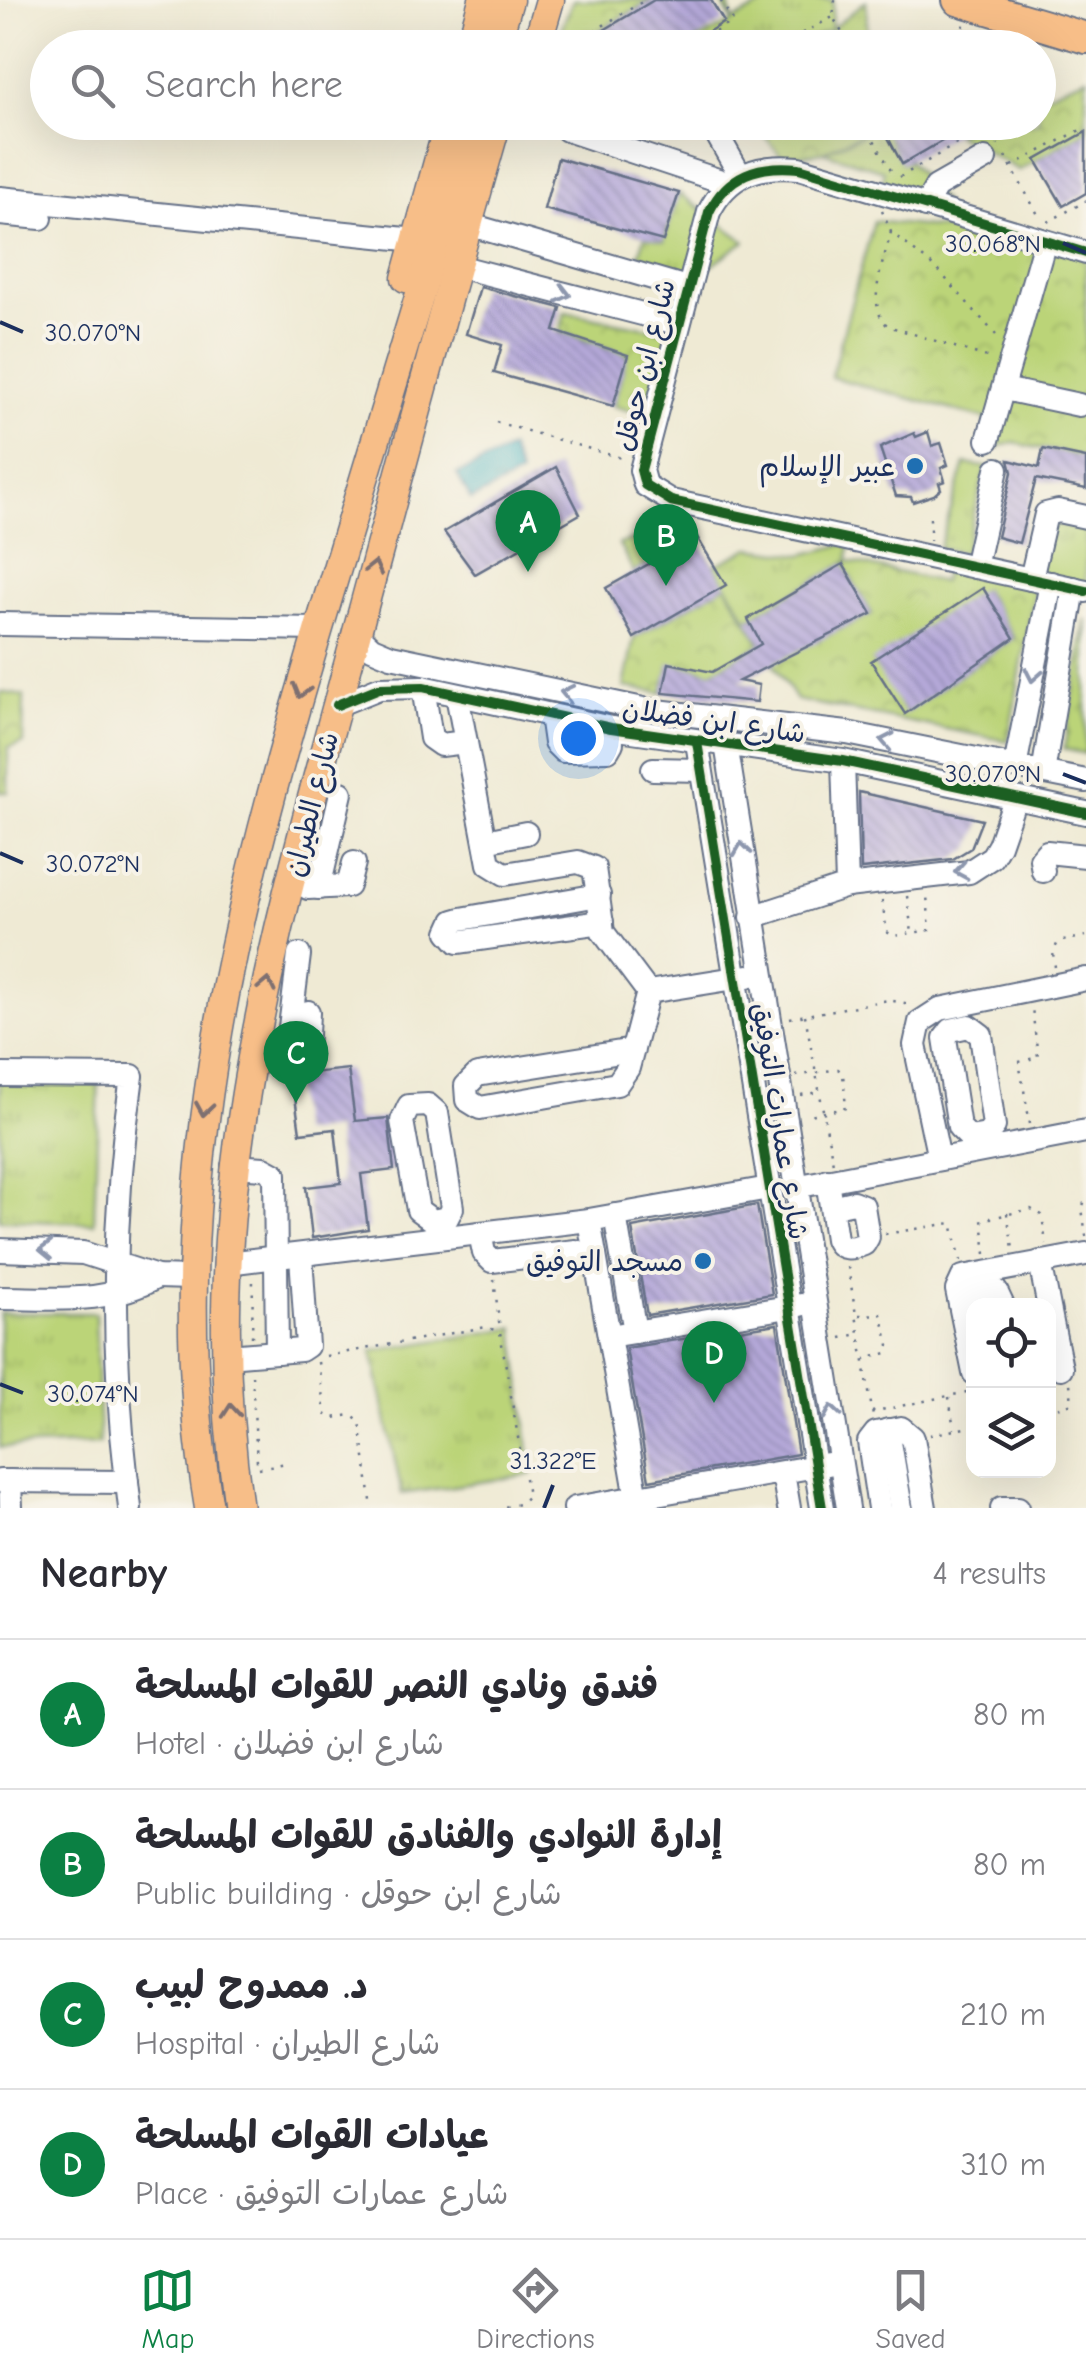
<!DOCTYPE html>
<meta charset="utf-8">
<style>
:root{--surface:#fff;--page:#f7f7f7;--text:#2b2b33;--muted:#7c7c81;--line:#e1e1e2;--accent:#0b8043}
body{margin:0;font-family:"Comic Neue","Playpen Sans Arabic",sans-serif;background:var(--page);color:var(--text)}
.controls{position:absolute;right:30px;bottom:30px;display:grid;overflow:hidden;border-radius:20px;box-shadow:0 10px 40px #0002}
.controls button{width:90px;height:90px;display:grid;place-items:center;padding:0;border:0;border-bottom:2px solid var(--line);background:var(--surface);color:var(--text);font:50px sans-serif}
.you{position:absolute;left:578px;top:738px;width:35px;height:35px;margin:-25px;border:8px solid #fff;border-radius:50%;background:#1a73e8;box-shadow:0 0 0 15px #1a73e833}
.badge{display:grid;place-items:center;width:65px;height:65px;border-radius:50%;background:var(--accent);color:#fff;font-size:32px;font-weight:700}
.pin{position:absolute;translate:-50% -82px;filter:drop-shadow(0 2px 5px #0008)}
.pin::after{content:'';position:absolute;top:52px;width:35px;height:30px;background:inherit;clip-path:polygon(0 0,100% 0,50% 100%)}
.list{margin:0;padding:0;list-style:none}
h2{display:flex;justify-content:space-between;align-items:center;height:130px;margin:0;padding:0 40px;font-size:42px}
h2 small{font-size:32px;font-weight:400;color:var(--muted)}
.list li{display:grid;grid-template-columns:65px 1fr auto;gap:30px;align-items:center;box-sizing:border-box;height:150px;padding:0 40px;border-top:2px solid var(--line)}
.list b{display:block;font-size:38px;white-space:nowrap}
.list p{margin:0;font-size:32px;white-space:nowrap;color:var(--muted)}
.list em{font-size:32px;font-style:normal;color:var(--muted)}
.icon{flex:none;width:55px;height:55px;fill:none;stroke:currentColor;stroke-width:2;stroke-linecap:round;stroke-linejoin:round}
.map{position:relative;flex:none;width:1086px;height:1508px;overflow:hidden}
.search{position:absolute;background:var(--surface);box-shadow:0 10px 40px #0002;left:30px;right:30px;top:30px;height:110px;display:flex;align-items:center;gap:25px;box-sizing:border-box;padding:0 35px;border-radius:55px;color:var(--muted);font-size:38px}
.sheet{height:730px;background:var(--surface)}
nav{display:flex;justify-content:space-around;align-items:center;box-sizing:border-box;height:140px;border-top:2px solid var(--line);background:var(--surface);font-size:28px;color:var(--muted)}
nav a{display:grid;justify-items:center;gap:5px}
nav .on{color:var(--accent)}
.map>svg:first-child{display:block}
.grass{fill:url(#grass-tufts);stroke:#6b826b;stroke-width:2.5}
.park{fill:url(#park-crowns);stroke:#6b826b;stroke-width:2.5;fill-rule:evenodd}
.water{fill:url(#water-ripples);stroke:#2e6f8e;stroke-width:2.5}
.building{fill:url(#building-back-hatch)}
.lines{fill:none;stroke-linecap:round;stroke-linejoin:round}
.minor-casing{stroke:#657087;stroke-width:26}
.major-casing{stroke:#657087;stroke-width:31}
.highway-casing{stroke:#657087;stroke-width:34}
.path{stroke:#657087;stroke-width:2.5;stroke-dasharray:2.5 8;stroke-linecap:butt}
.minor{stroke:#fff;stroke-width:22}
.major{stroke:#f7be88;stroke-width:28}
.highway{stroke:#f7be88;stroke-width:30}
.cycleway-casing{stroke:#f7f3e8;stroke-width:16}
.cycleway{stroke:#1b5e20;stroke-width:10}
.oneway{stroke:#8d97ae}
.oneway2{stroke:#7e6f71}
.ticks{fill:none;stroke:#1b2f5e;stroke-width:4}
.poi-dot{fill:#1f6fb2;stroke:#f7f3e8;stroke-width:4}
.labels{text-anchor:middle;stroke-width:8;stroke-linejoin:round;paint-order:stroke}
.street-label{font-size:28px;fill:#1b2f5e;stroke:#f7f3e8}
.poi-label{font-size:28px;fill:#1b2f5e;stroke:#f7f3e8;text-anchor:end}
.ticks-label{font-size:25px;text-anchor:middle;fill:#1b2f5e;stroke:#f7f3e8;stroke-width:8;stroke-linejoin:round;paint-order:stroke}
</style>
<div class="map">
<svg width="1086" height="1508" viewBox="0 0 1086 1508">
<defs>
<pattern id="grass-tufts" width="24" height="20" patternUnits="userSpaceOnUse" patternTransform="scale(2.5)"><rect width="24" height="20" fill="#bbd478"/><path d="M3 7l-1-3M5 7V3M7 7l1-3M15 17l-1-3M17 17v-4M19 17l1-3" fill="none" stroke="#a0b66a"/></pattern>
<pattern id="park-crowns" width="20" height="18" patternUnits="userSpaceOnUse" patternTransform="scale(2.5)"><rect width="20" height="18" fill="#bbd478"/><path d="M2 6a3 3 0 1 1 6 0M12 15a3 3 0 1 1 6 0" fill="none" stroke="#a0b66a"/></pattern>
<pattern id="water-ripples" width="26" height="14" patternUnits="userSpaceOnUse" patternTransform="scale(2.5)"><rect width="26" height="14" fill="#41afbe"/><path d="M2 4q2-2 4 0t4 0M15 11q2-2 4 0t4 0" fill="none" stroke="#368f9e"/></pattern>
<pattern id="building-back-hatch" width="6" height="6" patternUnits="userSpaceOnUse" patternTransform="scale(2.5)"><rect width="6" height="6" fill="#b5a9d9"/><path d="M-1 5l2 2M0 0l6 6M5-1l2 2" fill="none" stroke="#928ab3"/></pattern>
</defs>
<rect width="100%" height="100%" fill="#f7f3e8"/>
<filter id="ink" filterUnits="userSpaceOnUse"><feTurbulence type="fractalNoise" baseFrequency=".01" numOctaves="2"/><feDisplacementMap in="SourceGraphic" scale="20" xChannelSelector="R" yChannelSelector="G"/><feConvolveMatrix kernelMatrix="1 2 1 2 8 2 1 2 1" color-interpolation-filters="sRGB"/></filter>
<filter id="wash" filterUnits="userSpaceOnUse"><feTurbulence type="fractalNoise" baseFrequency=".0048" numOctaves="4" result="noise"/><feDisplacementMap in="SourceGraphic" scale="40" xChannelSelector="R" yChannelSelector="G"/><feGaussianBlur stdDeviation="2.25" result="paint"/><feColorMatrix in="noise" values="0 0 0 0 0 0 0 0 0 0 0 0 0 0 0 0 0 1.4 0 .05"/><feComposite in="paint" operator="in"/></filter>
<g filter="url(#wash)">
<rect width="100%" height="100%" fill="#efead4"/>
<!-- grass -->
<g class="grass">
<polygon points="720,0 728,0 733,21 773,0 833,0 831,29 866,1 868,47 844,47 830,30 793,47 684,47 733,22"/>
<polygon points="882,126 902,163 909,161 942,201 883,184 884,171 823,152"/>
<polygon points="679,193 745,241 699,274 639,255 645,236 664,241"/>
<polygon points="965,464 986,467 964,553 939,548"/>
<polygon points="690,522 697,537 634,572 619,544"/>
<polygon points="1046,523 1086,530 1086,584 1037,575"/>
<polygon points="850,543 848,561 748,619 714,566 750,548 802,555"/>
<polygon points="0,1078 99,1082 94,1223 0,1220"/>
<polygon points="0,1313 95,1313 100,1444 0,1447"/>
<polygon points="514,1328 532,1474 402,1494 372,1351"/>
</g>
<!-- park -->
<g class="park">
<polygon points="573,0 651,0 569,47 554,47"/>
<polygon points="1086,77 1086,132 1019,170 955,134 981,123 1038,122 1039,97"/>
<polygon points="780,123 884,123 823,152 783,158 761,132"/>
<polygon points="874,221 1047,240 1086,250 1086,458 1014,443 985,449 986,419 831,377"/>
<polygon points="565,312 669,332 645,415 613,406 627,355 560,332"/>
<path d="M848,561L942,582L945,565L1035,589L1008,741L796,700L772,662L872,614L843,564ZM983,589L1014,638L905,713Z"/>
<polygon points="726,585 761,644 712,672 670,664 663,693 624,687 634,638"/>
<polygon points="1086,619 1086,754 1064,749"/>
<polygon points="0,692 24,696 23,743 8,748 8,792 0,792"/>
</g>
<!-- water -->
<polygon class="water" points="510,449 520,475 471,500 457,474"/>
<g id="blocks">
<!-- building -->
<g class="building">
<polygon points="654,0 711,0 724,22 682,48 574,48"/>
<polygon points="889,122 975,122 902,164 882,126"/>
<polygon points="1086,132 1086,193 1063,206 1036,160"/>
<polygon points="558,158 679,193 663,241 544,209"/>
<polygon points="480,287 561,308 554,331 628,355 613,406 494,373 502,345 466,334"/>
<polygon points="928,432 932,446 941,443 948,465 941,468 945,481 939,483 941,489 934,495 913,502 911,497 896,496 880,448 914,433 916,437"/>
<polygon points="1043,449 1086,458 1086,489 1036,479 1019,543 997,537 1012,472 1009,460 1039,468"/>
<polygon points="556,467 580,514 475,574 444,532"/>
<polygon points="697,537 726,585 634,638 606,588"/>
<polygon points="843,564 872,614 739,681 759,685 757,702 663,693 669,663 712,672 761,644 748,619"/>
<polygon points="983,588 1014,638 905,714 871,661"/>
<polygon points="859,792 982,820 971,848 953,859 861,869"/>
<polygon points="348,1069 355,1121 388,1118 394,1170 361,1174 368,1229 312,1238 306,1187 341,1183 335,1129 300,1133 292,1075"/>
<polygon points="757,1205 772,1294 647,1315 632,1228"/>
<polygon points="777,1324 798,1454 649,1480 626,1348"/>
</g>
</g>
</g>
<g filter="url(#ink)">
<use href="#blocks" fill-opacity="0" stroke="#657087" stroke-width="2.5"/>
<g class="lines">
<defs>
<g id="minor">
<polyline points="710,122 740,175"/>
<polyline points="567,130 727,183"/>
<polyline points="0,198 416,240"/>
<polyline points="925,206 936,187 985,159"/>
<polyline points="0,214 41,218"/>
<polyline points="481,228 687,288"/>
<path d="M1086,253L799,168C758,164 728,174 709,212L641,470L645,485L671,501L1086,591"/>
<polyline points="469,269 677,323"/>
<polyline points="1004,389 1079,405"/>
<polyline points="988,440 1045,241"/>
<polyline points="975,567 997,469"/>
<polyline points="1031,579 1046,514 1058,511 1086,517"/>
<polyline points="0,624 318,629"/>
<polyline points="357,634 372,648 391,656 648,710 847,733 1086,781"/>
<polyline points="423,687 431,738 441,745 466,742"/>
<polyline points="457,695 489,864 505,874 578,862 594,868 603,932 648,992 628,1068 617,1084 480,1108 467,1100 466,1086 477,1075 633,1050"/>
<polyline points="337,705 379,688 423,687 611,728 843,761 1086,813"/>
<polyline points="551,715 555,743 563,751 608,750 612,743 611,728"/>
<polyline points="697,742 822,1508"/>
<polyline points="726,744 848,1508"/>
<polyline points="843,761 847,886"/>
<polyline points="1015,767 1051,583"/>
<polyline points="653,769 701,770"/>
<polyline points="1043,773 1074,588"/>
<polyline points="485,841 526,833"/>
<polyline points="1043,871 1041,859 1047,852 1086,856"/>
<polyline points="308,888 348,886 354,863"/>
<polyline points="319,888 341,793"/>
<polyline points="599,895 461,919 454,921 449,932 458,942 602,922"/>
<polyline points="752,917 847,886 969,872 992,857 999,845 1015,799"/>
<polyline points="648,992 748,976"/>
<polygon points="969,1026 981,1035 994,1126 987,1135 970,1138 959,1127 945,1038 951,1030"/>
<polyline points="286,1059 299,955"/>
<polyline points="274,1060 306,1057 308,1012"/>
<path d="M0,1075L132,1076C112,1211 111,1347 127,1482L0,1481"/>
<polygon points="428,1105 437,1113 452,1208 447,1218 433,1221 418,1210 402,1121 409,1106"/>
<polyline points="939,1159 915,1045 920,1022 940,1009 1086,979"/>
<polyline points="233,1166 264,1168 275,1174 277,1352"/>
<path d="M827,1180L836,1239C841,1251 854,1248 864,1244L868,1237L863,1206L853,1202L831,1207"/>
<polyline points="795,1187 1086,1131"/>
<polyline points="615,1215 635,1332"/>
<polyline points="589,1220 637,1499"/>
<polyline points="480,1233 484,1253 492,1261 576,1251"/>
<polyline points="0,1250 83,1253 157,1277 191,1278"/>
<polyline points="1040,1262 1061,1368"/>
<polyline points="227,1263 589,1220 769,1188"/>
<path d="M0,1298C54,1298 108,1305 157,1277"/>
<polyline points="959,1298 996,1291 1003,1306"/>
<polyline points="609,1336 801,1305"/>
<polyline points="227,1356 301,1350 307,1346 301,1256"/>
<polyline points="974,1373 957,1290 963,1277 1086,1254"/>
<polyline points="888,1430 901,1508"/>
<polyline points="783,1473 789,1508"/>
<polyline points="10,1481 11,1508"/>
<polyline points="127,1482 130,1508"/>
<polyline points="575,1508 828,1464"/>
<polyline points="879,1508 869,1442 876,1433 901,1428 913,1438 925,1508"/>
<polyline points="1002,1508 1018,1508"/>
</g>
<g id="major">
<polyline points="470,48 483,0"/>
<polyline points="495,48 509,0"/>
<polyline points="536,48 550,0"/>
<polyline points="406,278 449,122"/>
<path d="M209,1508C155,1185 245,872 338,565C383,417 427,270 472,122"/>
<path d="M239,1508C194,1207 273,940 351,654C399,477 446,299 497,122"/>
</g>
<polyline id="highway" points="958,0 1086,38"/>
</defs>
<!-- minor casing -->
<use href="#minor" class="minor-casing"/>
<!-- major casing -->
<use href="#major" class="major-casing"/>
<!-- highway casing -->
<use href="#highway" class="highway-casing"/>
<!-- path -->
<g class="path">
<polyline points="835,0 833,17 851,48"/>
<polyline points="576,42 645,0"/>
<polyline points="569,48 576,42 579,48"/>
<polyline points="688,48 733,21 720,0"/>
<polyline points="774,48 833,17"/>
<polyline points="961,48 964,24"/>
<polyline points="755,122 761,132 780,122"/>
<polyline points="864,122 893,174"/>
<polyline points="987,126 998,145"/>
<polyline points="1005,156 1040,218"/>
<polyline points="1012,166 1086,127"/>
<polyline points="900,177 994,122"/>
<polyline points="882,211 891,232 938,270 996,335"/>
<polyline points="1048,222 1086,201"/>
<path d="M891,232C885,259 864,306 888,326L990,358"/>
<polyline points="496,422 625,459"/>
<polyline points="930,518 930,540"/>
<polyline points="907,896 912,933"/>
<polyline points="882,901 887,932 894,936 930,930 927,896"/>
<polyline points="1055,967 1053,953 1058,942 1086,936"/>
<polyline points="805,1015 833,1163"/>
<polyline points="790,1018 888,1000 910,1004"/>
<polyline points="796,1076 838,1069 843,1074 846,1108 805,1116"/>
<polyline points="801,1095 818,1092"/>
<polyline points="1030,1124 1019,1062 1038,1057 1032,1008"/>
<polyline points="1007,1213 1013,1249"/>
<polyline points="885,1234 952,1223 961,1261"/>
<polyline points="1086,1236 1082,1208 1086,1198"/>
<polyline points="986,1254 982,1220 1031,1209 1042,1215 1046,1244"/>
<polyline points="848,1267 873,1416"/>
<polyline points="494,1279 500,1330"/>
<polyline points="859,1315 881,1314 889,1345 887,1353 865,1359"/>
<polyline points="252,1337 253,1280"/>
<polyline points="841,1338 858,1334"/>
<polyline points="326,1356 486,1327 500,1332 528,1496 519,1504 498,1508"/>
<polyline points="318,1362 325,1414 333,1418 351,1415 360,1422 372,1508"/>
<polyline points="252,1375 257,1462"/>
<polyline points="949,1397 954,1429"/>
<polyline points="1048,1411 1072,1403 1070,1383"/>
<polyline points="872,1412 972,1391"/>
<polyline points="930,1435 974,1426"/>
<polyline points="259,1468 286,1463"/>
</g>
<!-- minor -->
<use href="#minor" class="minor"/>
<!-- major -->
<use href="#major" class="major"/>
<!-- highway -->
<use href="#highway" class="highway"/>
<defs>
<g id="cycleway">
<path d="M1086,253L799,168C758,164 728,174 709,212L641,470L645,485L671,501L1086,591"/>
<polyline points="337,705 379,688 423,687 611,728 843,761 1086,813"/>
<polyline points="697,742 822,1508"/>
</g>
</defs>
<!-- cycleway casing -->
<use href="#cycleway" class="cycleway-casing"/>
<!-- cycleway -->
<use href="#cycleway" class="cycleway"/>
</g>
<!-- one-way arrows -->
<defs><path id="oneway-chevron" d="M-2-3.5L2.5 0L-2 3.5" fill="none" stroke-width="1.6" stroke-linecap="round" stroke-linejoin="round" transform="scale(2.5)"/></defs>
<g class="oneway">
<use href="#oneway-chevron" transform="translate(564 294) rotate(14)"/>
<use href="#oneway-chevron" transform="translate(1033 675) rotate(101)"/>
<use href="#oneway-chevron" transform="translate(567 693) rotate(-168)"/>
<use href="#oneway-chevron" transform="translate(887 741) rotate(-169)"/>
<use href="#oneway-chevron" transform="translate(742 849) rotate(-98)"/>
<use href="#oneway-chevron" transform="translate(961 871) rotate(170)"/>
<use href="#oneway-chevron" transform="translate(46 1250) rotate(-179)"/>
<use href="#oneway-chevron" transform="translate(832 1412) rotate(-99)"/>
</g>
<g class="oneway2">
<use href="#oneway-chevron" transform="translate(374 568) rotate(-76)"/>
<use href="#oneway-chevron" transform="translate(301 691) rotate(106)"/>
<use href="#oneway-chevron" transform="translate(267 985) rotate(-78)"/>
<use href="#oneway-chevron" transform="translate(204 1109) rotate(99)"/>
<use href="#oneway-chevron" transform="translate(231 1411) rotate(-95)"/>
</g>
</g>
<!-- ticks -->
<path class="ticks" d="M1063,243L1086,253M0,322L23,332M1063,774L1086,783M0,853L23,863M0,1384L23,1393M544,1508L553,1485"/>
<!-- markers -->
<g class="poi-dot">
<circle cx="915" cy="466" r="10"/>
<circle cx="703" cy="1261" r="10"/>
</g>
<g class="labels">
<!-- street labels -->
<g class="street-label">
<text transform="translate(644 365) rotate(-76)" y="10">شارع ابن حوقل</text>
<text transform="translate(714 720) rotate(8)" y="10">شارع ابن فضلان</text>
<text transform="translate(311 804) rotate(-76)" y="10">شارع الطيران</text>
<text transform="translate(781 1121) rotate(81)" y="10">شارع عمارات التوفيق</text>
</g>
<!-- poi labels -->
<g class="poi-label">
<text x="895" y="476">عبير الإسلام</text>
<text x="683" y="1271">مسجد التوفيق</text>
</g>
</g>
<g class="ticks-label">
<text x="993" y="252">30.068°N</text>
<text x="93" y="341">30.070°N</text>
<text x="993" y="782">30.070°N</text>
<text x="93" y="872">30.072°N</text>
<text x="93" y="1402">30.074°N</text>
<text x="553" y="1469">31.322°E</text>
</g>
</svg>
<div class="controls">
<button><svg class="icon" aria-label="locate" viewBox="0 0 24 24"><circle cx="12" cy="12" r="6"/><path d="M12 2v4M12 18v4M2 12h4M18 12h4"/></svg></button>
<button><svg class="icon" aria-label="layers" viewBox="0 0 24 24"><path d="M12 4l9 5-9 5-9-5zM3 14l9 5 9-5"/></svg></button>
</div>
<div class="you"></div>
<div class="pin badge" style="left:528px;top:572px">A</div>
<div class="pin badge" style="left:666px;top:586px">B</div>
<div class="pin badge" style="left:296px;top:1103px">C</div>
<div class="pin badge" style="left:714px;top:1403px">D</div>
<div class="search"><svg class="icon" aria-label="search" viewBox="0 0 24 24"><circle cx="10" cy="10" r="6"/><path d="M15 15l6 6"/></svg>Search here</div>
</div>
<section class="sheet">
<h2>Nearby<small>4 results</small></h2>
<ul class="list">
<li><span class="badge">A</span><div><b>فندق ونادي النصر للقوات المسلحة</b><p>Hotel · شارع ابن فضلان</p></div><em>80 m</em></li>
<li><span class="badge">B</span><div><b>إدارة النوادي والفنادق للقوات المسلحة</b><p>Public building · شارع ابن حوقل</p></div><em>80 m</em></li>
<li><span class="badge">C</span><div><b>د. ممدوح لبيب</b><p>Hospital · شارع الطيران</p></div><em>210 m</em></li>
<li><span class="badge">D</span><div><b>عيادات القوات المسلحة</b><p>Place · شارع عمارات التوفيق</p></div><em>310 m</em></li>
</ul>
</section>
<nav>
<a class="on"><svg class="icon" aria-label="map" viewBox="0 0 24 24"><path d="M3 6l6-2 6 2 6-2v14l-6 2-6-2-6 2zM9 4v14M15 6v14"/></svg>Map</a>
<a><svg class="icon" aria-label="directions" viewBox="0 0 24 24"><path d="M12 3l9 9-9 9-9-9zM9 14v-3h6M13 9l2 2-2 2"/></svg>Directions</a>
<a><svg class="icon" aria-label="saved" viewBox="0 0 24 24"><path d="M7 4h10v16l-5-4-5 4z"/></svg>Saved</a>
</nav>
